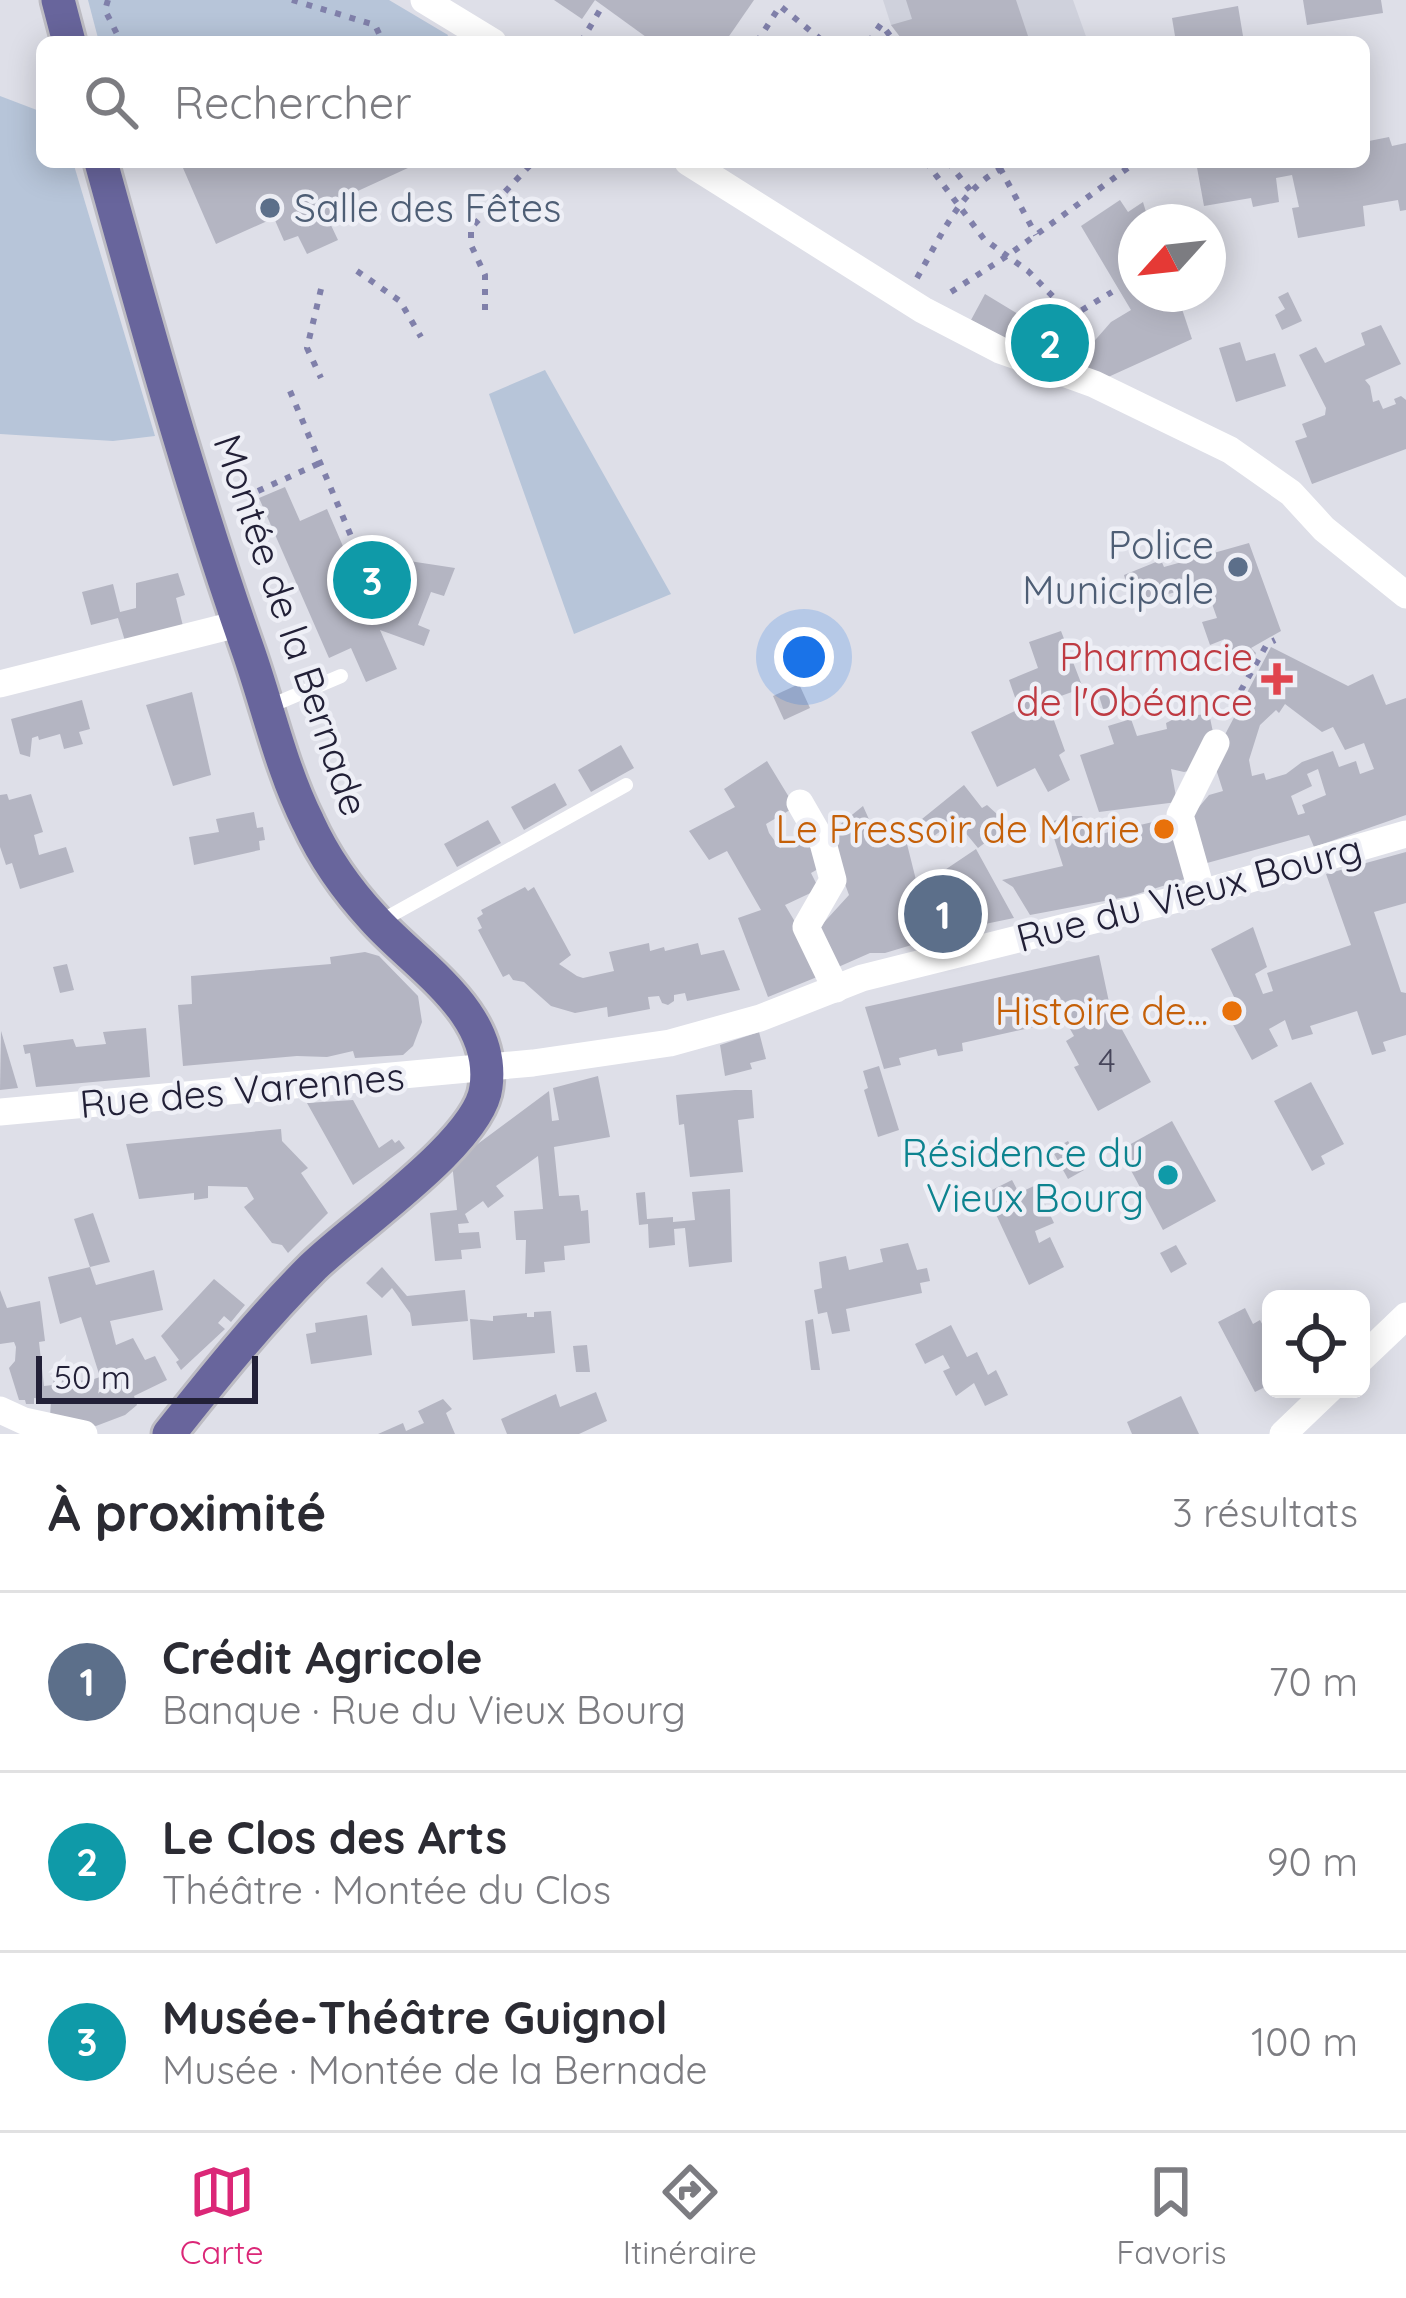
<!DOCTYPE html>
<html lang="fr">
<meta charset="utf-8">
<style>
:root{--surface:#fff;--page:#f2f2f3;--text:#2b2b33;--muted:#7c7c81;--line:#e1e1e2;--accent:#db2777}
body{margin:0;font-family:Quicksand,sans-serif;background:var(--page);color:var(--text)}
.controls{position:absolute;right:36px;bottom:36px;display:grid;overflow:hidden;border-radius:18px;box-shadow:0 6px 30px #0003}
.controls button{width:108px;height:108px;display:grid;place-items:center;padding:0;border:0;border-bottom:3px solid var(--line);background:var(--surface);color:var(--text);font:60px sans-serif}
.compass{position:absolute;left:1118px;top:204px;width:108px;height:108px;border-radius:50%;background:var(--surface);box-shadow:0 6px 30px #0003;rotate:243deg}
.scale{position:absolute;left:36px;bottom:30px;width:222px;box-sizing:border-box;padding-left:12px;border:6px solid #222037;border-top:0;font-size:33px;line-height:42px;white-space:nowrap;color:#222037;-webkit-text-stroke:9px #eeeff6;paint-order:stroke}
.you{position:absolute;left:804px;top:657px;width:42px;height:42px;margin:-30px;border:9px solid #fff;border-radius:50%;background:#1a73e8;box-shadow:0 0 0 18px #1a73e833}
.badge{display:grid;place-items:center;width:78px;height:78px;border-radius:50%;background:var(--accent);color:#fff;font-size:39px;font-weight:700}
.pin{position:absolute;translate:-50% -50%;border:6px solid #fff;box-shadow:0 3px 12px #0006}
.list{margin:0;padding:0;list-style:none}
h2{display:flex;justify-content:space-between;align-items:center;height:156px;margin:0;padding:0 48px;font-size:51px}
h2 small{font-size:39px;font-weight:400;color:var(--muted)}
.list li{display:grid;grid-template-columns:78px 1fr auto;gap:36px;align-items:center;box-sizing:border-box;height:180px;padding:0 48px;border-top:3px solid var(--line)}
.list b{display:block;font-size:45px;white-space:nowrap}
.list p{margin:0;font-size:39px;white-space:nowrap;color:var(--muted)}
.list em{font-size:39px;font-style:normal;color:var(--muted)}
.icon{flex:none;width:66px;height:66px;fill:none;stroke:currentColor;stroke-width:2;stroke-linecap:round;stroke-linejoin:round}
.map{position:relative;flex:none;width:1406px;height:1434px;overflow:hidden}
.search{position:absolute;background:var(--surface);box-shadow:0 6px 30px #0003;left:36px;right:36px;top:36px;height:132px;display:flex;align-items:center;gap:30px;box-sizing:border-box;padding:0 42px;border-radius:18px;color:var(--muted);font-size:45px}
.sheet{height:696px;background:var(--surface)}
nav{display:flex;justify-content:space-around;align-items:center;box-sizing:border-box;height:168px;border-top:3px solid var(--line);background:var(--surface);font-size:33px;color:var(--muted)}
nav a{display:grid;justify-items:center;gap:6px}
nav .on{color:var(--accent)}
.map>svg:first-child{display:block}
.built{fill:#cfd1dc}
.green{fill:#b7c5d9}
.building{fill:#b4b5c2;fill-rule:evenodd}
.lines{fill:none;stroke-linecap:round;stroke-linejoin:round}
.primary-casing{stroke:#bdbcc3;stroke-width:39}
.path{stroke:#8080aa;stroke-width:6;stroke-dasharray:6 9;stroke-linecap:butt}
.service{stroke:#fff;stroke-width:14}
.minor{stroke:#fff;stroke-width:27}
.primary{stroke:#68659c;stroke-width:33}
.service-dot{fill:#5c6f8a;stroke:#eeeff6;stroke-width:4.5}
.health-dot{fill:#e0444e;stroke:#eeeff6;stroke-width:4.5}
.food-dot{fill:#e8710a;stroke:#eeeff6;stroke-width:4.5}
.culture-dot{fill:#0f9aa8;stroke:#eeeff6;stroke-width:4.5}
.labels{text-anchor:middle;stroke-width:9;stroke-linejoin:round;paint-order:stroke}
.number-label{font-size:33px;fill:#46455a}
.service-label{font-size:39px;fill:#4e5e75;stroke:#eeeff6;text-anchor:start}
.street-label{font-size:39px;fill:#222037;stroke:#eeeff6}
.health-label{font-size:39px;fill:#be3a42;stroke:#eeeff6;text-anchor:end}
.food-label{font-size:39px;fill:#c56008;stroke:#eeeff6;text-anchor:end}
.culture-label{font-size:39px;fill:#0d838f;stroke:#eeeff6;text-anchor:end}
</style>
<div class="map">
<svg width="1406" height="1434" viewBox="0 0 1406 1434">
<rect width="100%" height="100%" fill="#dedfe8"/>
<!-- built -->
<polygon class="built" points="883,0 1073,0 1088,42 904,42 891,25"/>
<!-- green -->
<g class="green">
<polygon points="88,0 389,0 448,35 445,42 99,42"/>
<polygon points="0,96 42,112 42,162 73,162 155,436 113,441 0,434"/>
<polygon points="545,370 671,594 574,634 489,394"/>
</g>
<!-- building -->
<g class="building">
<polygon points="554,0 595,0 582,19"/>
<polygon points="595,0 754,0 725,42 653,42"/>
<polygon points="906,0 1016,0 1030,42 904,42 891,25 912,19"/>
<polygon points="1303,0 1381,0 1383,13 1307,25"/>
<polygon points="1238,6 1244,42 1176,42 1172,18"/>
<polygon points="1389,137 1392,146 1406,143 1406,210 1400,211 1398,200 1363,206 1365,226 1298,238 1292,208 1299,207 1292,175 1276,178 1279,202 1253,207 1251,198 1204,206 1196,162 1364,162 1364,142"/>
<polygon points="196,162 421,162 336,201 343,215 329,221 338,240 307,254 298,236 284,241 274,218 216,244 183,168"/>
<polygon points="1120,200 1128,212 1143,202 1149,222 1136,222 1136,294 1177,294 1192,339 1106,378 1014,343 971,320 985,294 1026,319 1090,346 1111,322 1131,310 1081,226"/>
<polygon points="1288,292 1302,321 1282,330 1275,315 1285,309 1278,297"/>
<polygon points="1381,325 1401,364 1365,380 1370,386 1373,402 1379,400 1383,409 1396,404 1394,399 1401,396 1406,400 1406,449 1312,484 1295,441 1307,437 1302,424 1325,415 1326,408 1299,355 1316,347 1325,363 1365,345 1361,333"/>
<polygon points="1240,342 1246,361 1275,353 1286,386 1236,402 1219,348"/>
<polygon points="285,487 300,521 327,509 351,565 357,553 455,568 444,596 431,592 418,625 430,630 424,646 380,630 397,669 366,682 351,648 329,658 259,498"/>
<polygon points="1249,543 1281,631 1251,648 1256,653 1244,676 1225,639 1210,645 1202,622 1217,618 1205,584 1143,601 1139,587 1128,590 1124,575 1161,560 1164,567"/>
<polygon points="178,573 185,595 176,598 183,626 125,641 118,618 91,625 82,592 113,584 120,612 136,608 136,583"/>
<polygon points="1061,631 1083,688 1047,701 1065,751 1059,755 1070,780 1048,792 1035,768 997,787 971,732 1019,709 1009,680 1038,668 1029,642"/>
<path d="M1271,647L1348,686L1373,674L1386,705L1406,698V815L1314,847L1309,835L1207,863L1193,814L1209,795L1223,791L1216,769L1219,746ZM1285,704L1322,732L1333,727L1345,750L1364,743L1374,769L1360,774L1356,761L1339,767L1333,751L1302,762L1286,774L1266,780L1264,773L1252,776L1249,760L1260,725L1276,710L1279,713ZM1318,769L1326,795L1302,805L1305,813L1298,815L1291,796L1312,786L1307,774Z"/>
<polygon points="799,684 810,708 784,720 773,696"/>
<polygon points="1121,689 1126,704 1104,712 1099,696"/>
<polygon points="192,692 211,775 173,786 146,705"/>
<polygon points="82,700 90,729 79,732 83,744 64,749 60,734 39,740 38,736 32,738 30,757 20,754 11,719"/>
<polygon points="1209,713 1214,737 1198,769 1184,772 1171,769 1177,802 1099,812 1080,755 1114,744 1108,726 1131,719 1137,736 1167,729 1166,723 1172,720"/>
<polygon points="621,745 634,768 591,792 578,770"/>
<polygon points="767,761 795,807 766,824 769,833 780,848 806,827 818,869 811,873 819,889 785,905 804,937 817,977 768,997 738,918 761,910 727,851 709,860 689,831 735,807 724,789"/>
<polygon points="555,783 567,805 524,830 511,807"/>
<polygon points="964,785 982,808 987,805 1009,825 978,848 959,825 950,832 946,827 934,836 922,819"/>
<polygon points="7,794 9,800 31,794 43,832 34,835 39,855 66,847 74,872 20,889 12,863 6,865 0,847 0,795"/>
<polygon points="863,806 872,826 864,829 872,847 905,836 918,888 976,849 1014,918 922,937 925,941 885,953 870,953 836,968 817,930 849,895 827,835"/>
<polygon points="254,812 257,828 263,827 265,840 259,841 260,850 194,865 189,837 219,832 216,819"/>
<polygon points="1069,816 1082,816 1092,836 1166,819 1188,878 1131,896 1030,915 1013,887 1002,880 1063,866 1053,835 1038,826"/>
<polygon points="488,820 501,843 457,867 444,844"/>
<polygon points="1406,852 1406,903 1374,912 1401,992 1406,993 1406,1035 1383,1042 1386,1051 1372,1055 1357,1011 1310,1026 1313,1034 1292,1040 1285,1020 1269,1029 1278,1046 1252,1060 1224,1008 1236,1001 1211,949 1253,927 1267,967 1255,974 1263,994 1273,991 1267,973 1351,945 1326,874"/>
<polygon points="525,887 528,891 534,887 571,955 559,964 577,976 583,978 614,971 609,952 649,943 650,951 664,947 665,951 698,943 701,955 724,950 740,990 687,1001 685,993 674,995 674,1001 668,1005 662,1003 659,996 648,997 650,1009 608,1017 607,1007 575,1013 551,1006 524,982 513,980 509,974 503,977 478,930 482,928 477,918 483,914 481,910"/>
<polygon points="365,952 379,956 418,996 422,1022 413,1046 403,1055 355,1058 353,1051 327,1057 297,1056 183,1066 178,1005 192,1004 191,976 331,964 330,957"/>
<polygon points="1099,955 1109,1002 1100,1004 1108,1018 1114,1015 1151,1082 1098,1111 1074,1067 1079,1065 1066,1041 1074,1036 1065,1020 962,1043 963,1051 938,1056 936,1049 899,1058 901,1065 884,1069 865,1007"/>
<polygon points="67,964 74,990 60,993 53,967"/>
<polygon points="146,1028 150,1077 36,1087 30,1053 25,1054 23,1045 73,1039 76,1047 106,1044 103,1032"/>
<polygon points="1,1031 18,1088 0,1090"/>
<polygon points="759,1032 766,1059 750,1063 752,1069 725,1076 720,1045"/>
<polygon points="879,1066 899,1130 878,1137 864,1090 868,1088 863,1071"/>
<polygon points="598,1076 610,1137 554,1147 559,1196 579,1195 581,1211 588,1210 590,1243 564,1246 565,1260 544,1262 545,1272 525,1274 526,1240 516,1240 514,1211 543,1209 538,1156 496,1186 504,1196 488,1208 483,1201 465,1214 469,1223 458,1224 459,1233 479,1232 481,1248 461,1250 462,1259 435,1261 430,1213 457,1210 452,1163 549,1091 552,1121 559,1120 553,1088"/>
<polygon points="1311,1082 1344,1144 1321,1156 1325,1164 1312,1171 1274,1101"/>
<polygon points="735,1090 752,1090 754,1118 738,1120 743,1172 690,1177 684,1124 679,1125 676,1095"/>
<polygon points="353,1100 379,1148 392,1139 395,1143 399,1140 405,1148 353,1185 307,1103"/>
<polygon points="1172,1121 1216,1201 1163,1230 1120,1150"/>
<polygon points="281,1129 282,1141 308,1168 301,1173 328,1213 288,1253 282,1245 272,1243 244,1207 254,1199 247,1187 208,1186 208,1198 194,1200 194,1193 139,1199 126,1144"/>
<polygon points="1068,1141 1084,1170 1068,1179 1052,1150"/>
<polygon points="1012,1180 1019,1193 1036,1185 1054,1223 1035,1231 1039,1243 1050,1237 1064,1267 1029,1285 986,1193"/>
<polygon points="730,1189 732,1262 689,1267 685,1228 674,1229 675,1245 649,1248 648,1224 639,1225 636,1193 645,1192 647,1219 673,1217 673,1222 695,1220 692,1192"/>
<polygon points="93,1213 110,1262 90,1267 74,1219"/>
<polygon points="908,1243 917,1270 927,1268 930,1281 920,1283 922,1293 846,1309 850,1331 832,1334 827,1312 818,1314 814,1290 822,1288 819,1262 846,1256 849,1270 883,1262 880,1249"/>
<polygon points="1176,1245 1187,1264 1171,1273 1160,1253"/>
<polygon points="90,1267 96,1285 154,1270 163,1310 110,1321 116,1345 133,1338 145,1360 155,1356 167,1380 134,1396 137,1405 125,1415 96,1426 50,1417 51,1400 34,1398 34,1404 26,1404 25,1400 19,1400 9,1368 15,1361 16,1347 14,1342 0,1344 0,1290 7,1308 40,1301 45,1341 39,1342 44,1386 53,1385 54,1377 65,1379 67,1372 76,1373 75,1380 88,1381 100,1377 81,1317 60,1324 48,1277"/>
<polygon points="382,1267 407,1296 465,1290 468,1321 412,1326 410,1313 392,1288 382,1298 366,1283"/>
<polygon points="214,1279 245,1305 231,1322 224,1316 218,1323 225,1329 181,1370 176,1362 179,1360 161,1336"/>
<polygon points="1245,1308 1253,1324 1260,1320 1271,1341 1271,1384 1255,1392 1218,1322"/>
<polygon points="551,1311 555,1353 473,1360 470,1319 493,1321 493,1316 527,1313 527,1317 534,1317 534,1312"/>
<polygon points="367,1315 372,1355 311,1364 306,1334 316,1332 315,1323"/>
<polygon points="813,1319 820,1370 811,1370 805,1321"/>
<polygon points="951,1325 967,1357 977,1352 988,1375 996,1370 1008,1395 985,1406 974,1383 956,1396 943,1371 950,1368 943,1355 925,1364 915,1344"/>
<polygon points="587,1345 590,1372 576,1372 573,1346"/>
<polygon points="596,1392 607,1421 579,1434 507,1434 501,1419 556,1394 560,1407"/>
<polygon points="1181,1396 1199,1434 1132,1434 1127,1422"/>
<polygon points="443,1399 452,1409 446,1413 455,1434 378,1434 403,1423 406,1431 424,1423 418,1411"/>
</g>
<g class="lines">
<defs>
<g id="primary">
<polyline points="58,0 69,42"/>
<path d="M101,162C146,325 192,490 248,650C268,707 281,768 308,822C324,857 348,891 374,919C417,967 496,1012 486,1087C480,1142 352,1228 312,1268C260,1320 214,1377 169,1434"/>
</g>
</defs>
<!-- primary casing -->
<use href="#primary" class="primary-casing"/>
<!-- path -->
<g class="path">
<polyline points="108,0 105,10 121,42"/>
<polyline points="292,0 375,25 383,42"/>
<polyline points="581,42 603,5"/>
<polyline points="757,42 780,6 824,42"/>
<polyline points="869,42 881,24 895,42"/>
<polyline points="926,162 984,239 1028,271 1072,316 1112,292"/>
<polyline points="948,162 970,190"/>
<polyline points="1000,168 1036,235"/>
<polyline points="357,271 400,301 421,337"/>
<path d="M917,278C943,233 964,179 1017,162"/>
<polyline points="321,289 307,348 321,378"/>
<polyline points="951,292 1007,256 1136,162"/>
<polyline points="485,310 485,275 471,245 471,228 533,162"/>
<polyline points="290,391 356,548"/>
<polyline points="258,491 320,463"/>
<polyline points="1226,717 1267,644 1275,640"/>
</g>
<!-- service -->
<g class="service">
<polyline points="268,707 341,676"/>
<polyline points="379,922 626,785"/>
</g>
<!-- minor -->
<g class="minor">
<polyline points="424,0 493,42"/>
<polyline points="688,162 923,310 1000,350 1094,384 1230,450 1291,493 1324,529 1406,595"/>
<polyline points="0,684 238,624"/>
<polyline points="800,803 823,843 833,880 806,927 836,989"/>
<polyline points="1202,893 1180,815 1216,743"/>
<polyline points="0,1112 533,1063 670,1043 760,1018 862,978 1202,893 1406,834"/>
<polyline points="1361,1359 1406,1316"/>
<polyline points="0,1410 24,1421 84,1434"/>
<polyline points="1283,1434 1330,1389"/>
</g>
<!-- primary -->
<use href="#primary" class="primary"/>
</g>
<!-- markers -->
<g class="service-dot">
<circle cx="270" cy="208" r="12"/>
<circle cx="1238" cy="567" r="12"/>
</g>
<path class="health-dot" d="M1271 661h12v12h12v12h-12v12h-12v-12h-12v-12h12z"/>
<g class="food-dot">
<circle cx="1164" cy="829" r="12"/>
<circle cx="1232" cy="1011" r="12"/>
</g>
<circle class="culture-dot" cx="1168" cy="1175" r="12"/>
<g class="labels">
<!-- number labels -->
<g class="number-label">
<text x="1107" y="1072">4</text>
</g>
<!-- service labels -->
<g class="service-label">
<text x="294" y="222">Salle des Fêtes</text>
<text x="1214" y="559" text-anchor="end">Police<tspan x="1214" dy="45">Municipale</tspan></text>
</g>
<!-- street labels -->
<g class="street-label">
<text transform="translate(291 625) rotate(71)" y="14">Montée de la Bernade</text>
<text transform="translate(1189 893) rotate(-15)" y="14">Rue du Vieux Bourg</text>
<text transform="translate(242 1090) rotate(-5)" y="14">Rue des Varennes</text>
</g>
<!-- health labels -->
<g class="health-label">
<text x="1253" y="671">Pharmacie<tspan x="1253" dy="45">de l'Obéance</tspan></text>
</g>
<!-- food labels -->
<g class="food-label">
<text x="1140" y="843">Le Pressoir de Marie</text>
<text x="1208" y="1025">Histoire de...</text>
</g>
<!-- culture labels -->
<g class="culture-label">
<text x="1144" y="1167">Résidence du<tspan x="1144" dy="45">Vieux Bourg</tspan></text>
</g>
</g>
</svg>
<div class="controls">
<button><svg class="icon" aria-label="locate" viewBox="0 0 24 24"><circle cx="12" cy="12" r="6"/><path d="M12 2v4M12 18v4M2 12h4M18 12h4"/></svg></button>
</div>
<svg class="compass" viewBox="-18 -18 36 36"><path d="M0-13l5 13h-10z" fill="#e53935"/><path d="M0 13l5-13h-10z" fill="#7c7c81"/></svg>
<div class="scale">50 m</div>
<div class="you"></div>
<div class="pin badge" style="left:943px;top:914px;background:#5c6f8a">1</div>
<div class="pin badge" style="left:1050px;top:343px;background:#0f9aa8">2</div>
<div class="pin badge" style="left:372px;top:580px;background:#0f9aa8">3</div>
<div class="search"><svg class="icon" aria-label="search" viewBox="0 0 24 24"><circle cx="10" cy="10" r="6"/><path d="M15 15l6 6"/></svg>Rechercher</div>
</div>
<section class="sheet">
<h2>À proximité<small>3 résultats</small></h2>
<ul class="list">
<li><span class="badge" style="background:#5c6f8a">1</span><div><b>Crédit Agricole</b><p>Banque · Rue du Vieux Bourg</p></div><em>70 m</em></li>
<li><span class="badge" style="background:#0f9aa8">2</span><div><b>Le Clos des Arts</b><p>Théâtre · Montée du Clos</p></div><em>90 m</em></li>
<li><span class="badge" style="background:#0f9aa8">3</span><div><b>Musée-Théâtre Guignol</b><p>Musée · Montée de la Bernade</p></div><em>100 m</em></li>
</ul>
</section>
<nav>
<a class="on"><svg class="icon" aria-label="map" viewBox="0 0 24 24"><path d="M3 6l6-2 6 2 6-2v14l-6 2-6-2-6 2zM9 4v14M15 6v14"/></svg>Carte</a>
<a><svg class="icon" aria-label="directions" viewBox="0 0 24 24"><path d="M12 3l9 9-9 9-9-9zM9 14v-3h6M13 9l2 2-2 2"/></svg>Itinéraire</a>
<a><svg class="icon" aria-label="saved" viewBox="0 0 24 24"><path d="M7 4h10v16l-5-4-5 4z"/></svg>Favoris</a>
</nav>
